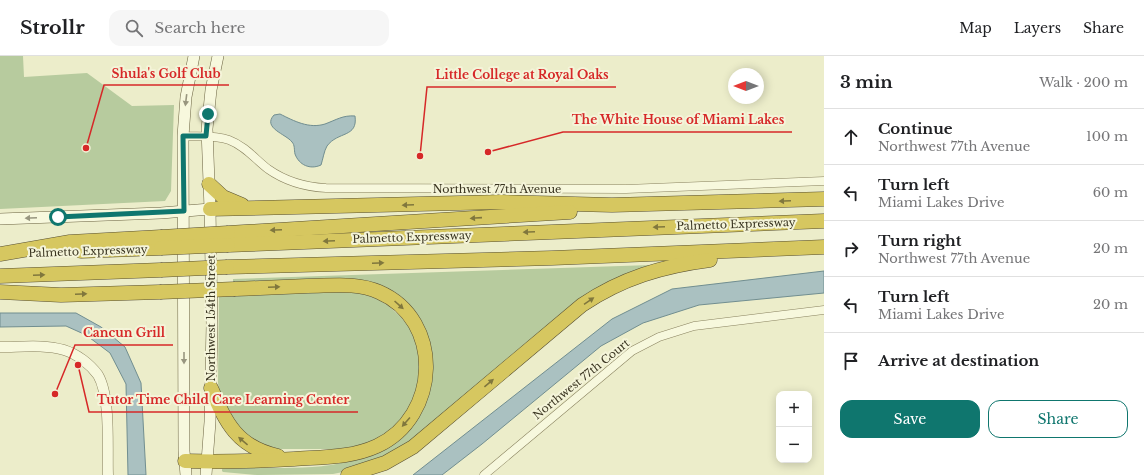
<!DOCTYPE html>
<meta charset="utf-8">
<style>
:root{--surface:#fff;--page:#f6f6f6;--text:#202124;--muted:#757577;--line:#e0e0e0;--accent:#0f766e}
body{margin:0;font-family:"Libre Baskerville",serif;background:var(--page);color:var(--text)}
.controls{position:absolute;right:12px;bottom:12px;display:grid;overflow:hidden;border-radius:8px;box-shadow:0 2px 10px #0003}
.controls button{width:36px;height:36px;display:grid;place-items:center;padding:0;border:0;border-bottom:1px solid var(--line);background:var(--surface);color:var(--text);font:20px sans-serif}
.compass{position:absolute;left:728px;top:12px;width:36px;height:36px;border-radius:50%;background:var(--surface);box-shadow:0 2px 10px #0003;rotate:270deg}
.stop{position:absolute;width:12px;height:12px;margin:-9px;border:3px solid #0f766e;border-radius:50%;background:#fff}
.stop.end{background:#0f766e;border-color:#fff;box-shadow:0 1px 4px #0008}
.list{margin:0;padding:0;list-style:none}
h2{display:flex;justify-content:space-between;align-items:center;height:52px;margin:0;padding:0 16px;font-size:17px}
h2 small{font-size:13px;font-weight:400;color:var(--muted)}
.list li{display:grid;grid-template-columns:26px 1fr auto;gap:12px;align-items:center;box-sizing:border-box;height:56px;padding:0 16px;border-top:1px solid var(--line)}
.list b{display:block;font-size:15px;white-space:nowrap}
.list p{margin:0;font-size:13px;white-space:nowrap;color:var(--muted)}
.list em{font-size:13px;font-style:normal;color:var(--muted)}
.actions{display:flex;gap:8px;padding:12px 16px}
.actions a{flex:1;padding:9px 0;border:1px solid var(--accent);border-radius:12px;text-align:center;font-size:14px;color:var(--accent)}
.actions .main{background:var(--accent);color:#fff}
.icon{flex:none;width:22px;height:22px;fill:none;stroke:currentColor;stroke-width:2;stroke-linecap:round;stroke-linejoin:round}
.map{position:relative;flex:none;width:824px;height:419px;overflow:hidden}
header{display:flex;align-items:center;gap:24px;box-sizing:border-box;height:56px;padding:0 20px;background:var(--surface);border-bottom:1px solid var(--line)}
header strong{font-size:19px}
nav{display:flex;gap:22px;margin-inline-start:auto;font-size:14px}
.search{width:280px;height:36px;background:var(--page);display:flex;align-items:center;gap:10px;box-sizing:border-box;padding:0 14px;border-radius:12px;color:var(--muted);font-size:15px}
main{display:flex}
aside{flex:1;background:var(--surface)}
.map>svg:first-child{display:block}
.green{fill:#b7cb9e}
.water{fill:#aac1c1;stroke:#718e90}
.lines{fill:none;stroke-linecap:round;stroke-linejoin:round}
.minor-casing{stroke:#89825f;stroke-width:9}
.tertiary-casing{stroke:#89825f;stroke-width:11}
.secondary-casing{stroke:#6b6342;stroke-width:12}
.motorway-casing{stroke:#574f32;stroke-width:15}
.minor{stroke:#f7f8dd;stroke-width:8}
.tertiary{stroke:#f7f8dd;stroke-width:10}
.secondary{stroke:#f7f8dd;stroke-width:11}
.motorway{stroke:#d6c760;stroke-width:14}
.motorway-bridge-casing{stroke:#574f32;stroke-width:15;stroke-linecap:butt}
.motorway-bridge{stroke:#d6c760;stroke-width:14}
.oneway{fill:#98967f}
.oneway2{fill:#80773d}
.route{stroke:#0f766e;stroke-width:5}
.labels{text-anchor:middle;stroke-width:4;stroke-linejoin:round;paint-order:stroke}
.street-label{font-size:11px;fill:#3a3521;stroke:#f4f4d9}
.leader{fill:none;stroke:#d62828;stroke-width:1.5}
.callout-dot{fill:#d62828;stroke:#f4f4d9;stroke-width:1.5}
.callout-label{font-size:12px;text-anchor:middle;font-weight:bold;fill:#d62828;stroke:#f4f4d9;stroke-width:4;stroke-linejoin:round;paint-order:stroke}
</style>
<header>
<strong>Strollr</strong>
<div class="search"><svg class="icon" aria-label="search" viewBox="0 0 24 24"><circle cx="10" cy="10" r="6"/><path d="M15 15l6 6"/></svg>Search here</div>
<nav><a>Map</a><a>Layers</a><a>Share</a></nav>
</header>
<main>
<div class="map">
<svg width="824" height="419" viewBox="0 0 824 419">
<rect width="100%" height="100%" fill="#ecedca"/>
<!-- green -->
<g class="green">
<polygon points="0,0 23,0 24,21 87,17 132,50 174,49 171,135 165,145 0,153"/>
<path d="M651,209V211L635,216L412,385L387,399L348,415L333,418L257,419L223,416L222,415V411H227C264,411 321,416 355,403C370,397 386,387 401,379L430,297L385,235L233,227V223Z"/>
<polygon points="346,234 370,239 389,250 406,266 413,277 421,304 418,332 408,357 392,374 366,388 342,393 275,393 265,391 246,381 223,353 218,327 219,240"/>
</g>
<!-- water -->
<g class="water">
<path d="M280,58C294,65 309,73 325,68C336,64 343,59 355,60C358,82 338,75 327,90C324,95 323,103 321,109C310,114 299,109 295,98C294,94 295,89 292,86C286,78 262,72 274,59Z"/>
<polygon points="824,215 824,237 699,249 643,267 601,290 482,388 442,419 413,419 612,263 672,233"/>
<polygon points="0,257 76,257 101,271 125,291 141,327 146,419 128,419 126,328 110,297 86,279 66,270 0,271"/>
</g>
<g class="lines">
<defs>
<g id="minor">
<path d="M183,80C198,81 215,79 229,84C245,90 255,103 268,113C285,125 306,131 326,132L626,133L824,125"/>
<polyline points="484,419 632,295 659,281 694,270 824,254"/>
</g>
<path id="tertiary" d="M0,291C21,291 44,288 64,294C77,298 90,308 98,319C111,341 107,393 108,419"/>
<g id="secondary">
<polyline points="0,163 161,157 210,153"/>
<polyline points="186,419 184,395 183,80 186,41 194,0"/>
<polyline points="206,419 210,366 212,269 210,153 207,73 211,34 218,0"/>
</g>
<g id="motorway">
<polyline points="209,128 223,141 242,149"/>
<polyline points="210,153 501,146 612,149 824,143"/>
<polyline points="228,177 570,156"/>
<polyline points="228,189 824,165"/>
<polyline points="81,195 161,192"/>
<polyline points="0,198 70,186 161,181"/>
<polyline points="227,211 552,202 824,191"/>
<polyline points="0,220 161,214"/>
<polyline points="0,236 61,239 160,236"/>
<path d="M211,332C226,367 237,391 278,400"/>
<path d="M185,405C222,406 258,405 294,403C322,401 351,402 377,390C440,361 444,264 379,236C357,226 331,230 307,230C283,231 259,232 235,233"/>
<path d="M348,419L385,407L413,391L582,249C622,222 663,210 710,204"/>
</g>
</defs>
<!-- minor casing -->
<use href="#minor" class="minor-casing"/>
<!-- tertiary casing -->
<use href="#tertiary" class="tertiary-casing"/>
<!-- secondary casing -->
<use href="#secondary" class="secondary-casing"/>
<!-- motorway casing -->
<use href="#motorway" class="motorway-casing"/>
<!-- minor -->
<use href="#minor" class="minor"/>
<!-- tertiary -->
<use href="#tertiary" class="tertiary"/>
<!-- secondary -->
<use href="#secondary" class="secondary"/>
<!-- motorway -->
<use href="#motorway" class="motorway"/>
<defs>
<g id="motorway-bridge">
<polyline points="161,181 228,177"/>
<polyline points="161,192 228,189"/>
<polyline points="161,214 227,211"/>
<polyline points="160,236 235,233"/>
</g>
</defs>
<!-- motorway-bridge casing -->
<use href="#motorway-bridge" class="motorway-bridge-casing"/>
<!-- motorway-bridge -->
<use href="#motorway-bridge" class="motorway-bridge"/>
</g>
<!-- one-way arrows -->
<defs><path id="oneway-solid" d="M-6-.8H1V-3.2L6.5 0L1 3.2V.8H-6Z"/></defs>
<g class="oneway">
<use href="#oneway-solid" transform="translate(186 44) rotate(97)"/>
<use href="#oneway-solid" transform="translate(31 162) rotate(178)"/>
<use href="#oneway-solid" transform="translate(184 302) rotate(90)"/>
</g>
<g class="oneway2">
<use href="#oneway-solid" transform="translate(785 145) rotate(178)"/>
<use href="#oneway-solid" transform="translate(408 149) rotate(178)"/>
<use href="#oneway-solid" transform="translate(476 162) rotate(176)"/>
<use href="#oneway-solid" transform="translate(659 171) rotate(178)"/>
<use href="#oneway-solid" transform="translate(276 174) rotate(177)"/>
<use href="#oneway-solid" transform="translate(529 176) rotate(178)"/>
<use href="#oneway-solid" transform="translate(329 185) rotate(177)"/>
<use href="#oneway-solid" transform="translate(378 207) rotate(-2)"/>
<use href="#oneway-solid" transform="translate(39 219) rotate(-2)"/>
<use href="#oneway-solid" transform="translate(274 231) rotate(-2)"/>
<use href="#oneway-solid" transform="translate(81 238) rotate(-2)"/>
<use href="#oneway-solid" transform="translate(589 245) rotate(-34)"/>
<use href="#oneway-solid" transform="translate(399 249) rotate(42)"/>
<use href="#oneway-solid" transform="translate(489 327) rotate(-40)"/>
<use href="#oneway-solid" transform="translate(406 366) rotate(131)"/>
<use href="#oneway-solid" transform="translate(243 385) rotate(-140)"/>
</g>
<g class="lines">
<!-- route -->
<polyline class="route" points="58,161 184,155 183,80 206,80 208,58"/>
</g>
<g class="labels">
<!-- street labels -->
<g class="street-label">
<text x="497" y="137">Northwest 77th Avenue</text>
<text transform="translate(736 168) rotate(-2)" y="4">Palmetto Expressway</text>
<text transform="translate(412 181) rotate(-2)" y="4">Palmetto Expressway</text>
<text transform="translate(88 195) rotate(-2)" y="4">Palmetto Expressway</text>
<text transform="translate(211 262) rotate(-90)" y="4">Northwest 154th Street</text>
<text transform="translate(581 323) rotate(-39)" y="4">Northwest 77th Court</text>
</g>
</g>
<!-- callouts -->
<path class="leader" d="M86 92L104 29H229M420 100L427 31H616M488 96L563 76H792M55 338L75 289H173M78 309L89 356H358"/>
<g class="callout-dot">
<circle cx="86" cy="92" r="4"/>
<circle cx="420" cy="100" r="4"/>
<circle cx="488" cy="96" r="4"/>
<circle cx="55" cy="338" r="4"/>
<circle cx="78" cy="309" r="4"/>
</g>
<g class="callout-label">
<text x="166" y="22">Shula's Golf Club</text>
<text x="522" y="23">Little College at Royal Oaks</text>
<text x="678" y="68">The White House of Miami Lakes</text>
<text x="124" y="281">Cancun Grill</text>
<text x="223" y="348">Tutor Time Child Care Learning Center</text>
</g>
</svg>
<div class="controls">
<button>+</button>
<button>−</button>
</div>
<svg class="compass" viewBox="-18 -18 36 36"><path d="M0-13l5 13h-10z" fill="#e53935"/><path d="M0 13l5-13h-10z" fill="#757577"/></svg>
<div class="stop" style="left:58px;top:161px"></div>
<div class="stop end" style="left:208px;top:58px"></div>
</div>
<aside>
<h2>3 min<small>Walk · 200 m</small></h2>
<ul class="list">
<li><svg class="icon" aria-label="ahead" viewBox="0 0 24 24"><path d="M12 20V5M6 11l6-6 6 6"/></svg><div><b>Continue</b><p>Northwest 77th Avenue</p></div><em>100 m</em></li>
<li><svg class="icon" aria-label="left" viewBox="0 0 24 24"><path d="M17 20v-9H6M10 6l-5 5 5 5"/></svg><div><b>Turn left</b><p>Miami Lakes Drive</p></div><em>60 m</em></li>
<li><svg class="icon" aria-label="right" viewBox="0 0 24 24"><path d="M7 20v-9h11M14 6l5 5-5 5"/></svg><div><b>Turn right</b><p>Northwest 77th Avenue</p></div><em>20 m</em></li>
<li><svg class="icon" aria-label="left" viewBox="0 0 24 24"><path d="M17 20v-9H6M10 6l-5 5 5 5"/></svg><div><b>Turn left</b><p>Miami Lakes Drive</p></div><em>20 m</em></li>
<li><svg class="icon" aria-label="arrive" viewBox="0 0 24 24"><path d="M6 21V4h12l-3 4 3 4H6"/></svg><div><b>Arrive at destination</b></div></li>
</ul>
<div class="actions"><a class="main">Save</a><a>Share</a></div>
</aside>
</main>
